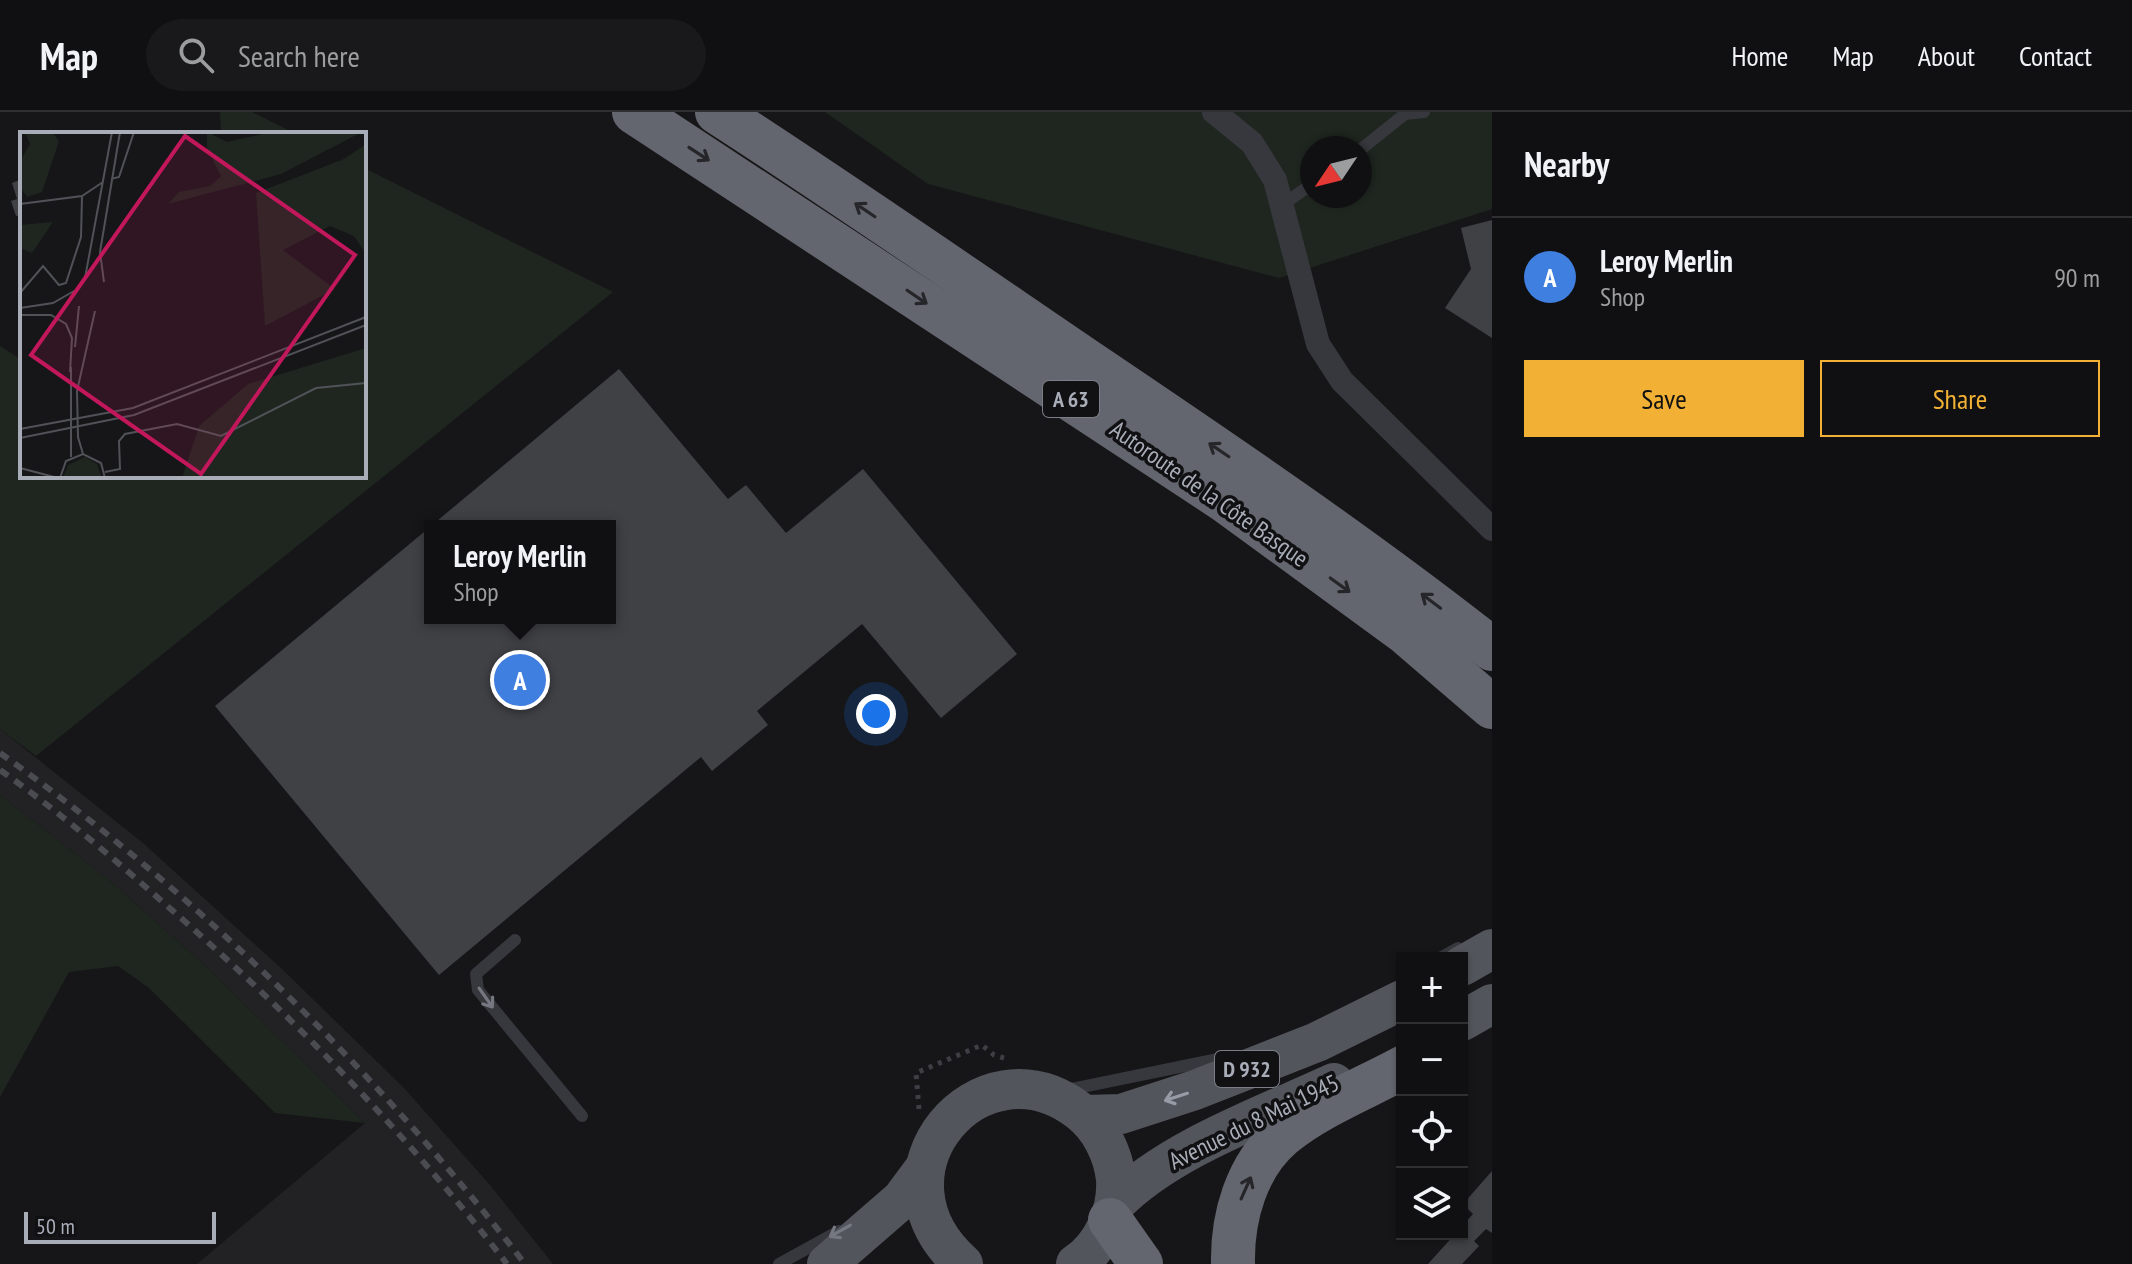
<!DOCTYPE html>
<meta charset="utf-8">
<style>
:root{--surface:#101012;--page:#19191b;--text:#f1f3f6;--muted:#9c9d9f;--line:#303032;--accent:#f2b134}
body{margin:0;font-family:"PT Sans Narrow",sans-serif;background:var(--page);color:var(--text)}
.controls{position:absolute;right:24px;bottom:24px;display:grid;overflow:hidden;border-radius:0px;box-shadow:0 2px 6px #0004}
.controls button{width:72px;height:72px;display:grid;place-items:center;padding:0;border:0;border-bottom:2px solid var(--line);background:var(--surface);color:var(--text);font:40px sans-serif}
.compass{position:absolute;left:1300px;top:24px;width:72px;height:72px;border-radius:50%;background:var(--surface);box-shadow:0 2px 6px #0004;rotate:235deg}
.scale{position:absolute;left:24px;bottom:20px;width:192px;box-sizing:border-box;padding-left:8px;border:4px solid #a8adb8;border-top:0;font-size:22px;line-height:28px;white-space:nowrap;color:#a8adb8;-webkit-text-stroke:6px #111113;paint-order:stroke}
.you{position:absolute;left:876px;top:602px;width:28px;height:28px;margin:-20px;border:6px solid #fff;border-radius:50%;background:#1a73e8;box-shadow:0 0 0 12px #1a73e833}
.badge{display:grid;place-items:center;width:52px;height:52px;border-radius:50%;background:var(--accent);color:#fff;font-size:26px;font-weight:700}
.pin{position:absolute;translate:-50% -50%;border:4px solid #fff;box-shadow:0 2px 8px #0006}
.popup{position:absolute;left:424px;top:408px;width:192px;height:104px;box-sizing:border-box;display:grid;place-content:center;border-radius:0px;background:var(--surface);filter:drop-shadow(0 2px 6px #0005);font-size:26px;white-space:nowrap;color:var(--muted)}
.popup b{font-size:30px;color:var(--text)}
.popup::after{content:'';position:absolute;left:50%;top:100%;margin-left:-16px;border:16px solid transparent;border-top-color:var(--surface)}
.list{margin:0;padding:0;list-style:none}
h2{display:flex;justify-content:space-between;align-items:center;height:104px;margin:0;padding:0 32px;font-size:34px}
h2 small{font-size:26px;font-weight:400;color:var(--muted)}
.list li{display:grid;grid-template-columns:52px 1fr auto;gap:24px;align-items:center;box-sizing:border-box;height:120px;padding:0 32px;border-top:2px solid var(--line)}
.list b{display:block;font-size:30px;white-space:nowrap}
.list p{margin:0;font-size:26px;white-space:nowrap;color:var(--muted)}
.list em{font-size:26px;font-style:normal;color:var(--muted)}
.actions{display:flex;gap:16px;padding:24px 32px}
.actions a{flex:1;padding:18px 0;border:2px solid var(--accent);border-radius:0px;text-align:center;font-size:28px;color:var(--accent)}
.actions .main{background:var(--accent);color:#111}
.icon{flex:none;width:44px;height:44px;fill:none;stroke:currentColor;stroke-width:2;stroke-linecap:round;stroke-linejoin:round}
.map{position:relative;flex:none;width:1492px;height:1152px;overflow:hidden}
header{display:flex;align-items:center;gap:48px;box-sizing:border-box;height:112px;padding:0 40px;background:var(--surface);border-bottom:2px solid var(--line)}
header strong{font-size:38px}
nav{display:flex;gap:44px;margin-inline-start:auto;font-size:28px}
.search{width:560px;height:72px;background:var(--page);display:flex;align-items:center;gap:20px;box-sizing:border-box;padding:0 28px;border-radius:44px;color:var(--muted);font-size:30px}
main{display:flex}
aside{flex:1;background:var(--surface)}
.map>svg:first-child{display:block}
.built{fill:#222225}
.green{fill:#1e261f;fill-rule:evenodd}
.building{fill:#404145}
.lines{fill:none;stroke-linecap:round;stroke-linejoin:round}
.path{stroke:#3d3f44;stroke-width:5;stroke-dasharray:4 6;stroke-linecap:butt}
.service{stroke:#37383d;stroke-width:12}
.minor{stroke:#37383d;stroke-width:24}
.primary{stroke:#53555c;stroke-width:40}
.motorway{stroke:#63666e;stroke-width:44}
.rail{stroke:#4a4c52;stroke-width:6;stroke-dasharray:10 8;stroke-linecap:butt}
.oneway{stroke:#26262a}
.oneway2{stroke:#757881}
.oneway3{stroke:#979ba6}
.labels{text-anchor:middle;stroke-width:7;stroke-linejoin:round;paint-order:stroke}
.shield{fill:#111113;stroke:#7b7e86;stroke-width:2}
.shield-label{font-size:22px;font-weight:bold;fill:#a8adb8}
.street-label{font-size:24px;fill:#a8adb8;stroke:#111113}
.inset-road{fill:none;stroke:#505258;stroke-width:2}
.view{fill:#c2185b;fill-opacity:0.15;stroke:#c2185b;stroke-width:4}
.inset-edge{fill:none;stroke:#a8adb8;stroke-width:4}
</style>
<header>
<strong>Map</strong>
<div class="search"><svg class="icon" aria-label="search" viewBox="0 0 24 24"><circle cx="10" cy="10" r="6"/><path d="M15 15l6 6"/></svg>Search here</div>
<nav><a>Home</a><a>Map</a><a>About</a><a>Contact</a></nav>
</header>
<main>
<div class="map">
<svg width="1492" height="1152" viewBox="0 0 1492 1152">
<rect width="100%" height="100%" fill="#161618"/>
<!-- built -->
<polygon class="built" points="0,617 143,731 282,857 404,976 490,1073 553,1152 197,1152 365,1011 212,860 108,767 0,683"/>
<!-- green -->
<g class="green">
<polygon points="220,0 252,0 296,22 221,22"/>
<path d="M825,0H1492V97L1279,166L928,72ZM1312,36H1360V84H1312Z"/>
<polygon points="364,56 613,180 36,644 0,617 0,234 22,248 22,364 364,364"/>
<polygon points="0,683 108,767 212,860 365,1011 275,1001 149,876 118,854 69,860 0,985"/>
</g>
<!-- building -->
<g class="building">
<polygon points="22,67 22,103 16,104 11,89 17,87 12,71"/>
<polygon points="1492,108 1492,226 1445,196 1471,157 1461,116"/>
<polygon points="619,257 728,387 746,373 786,421 863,357 1017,542 941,606 862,512 757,599 768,613 712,659 701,645 439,863 215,594 430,415 430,506 610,506 610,414 431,414"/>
<polygon points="1492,1059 1492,1121 1486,1117 1474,1129 1479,1134 1462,1152 1428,1152 1455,1122 1462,1122 1462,1114 1473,1102 1463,1092"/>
</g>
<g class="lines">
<!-- path -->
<polyline class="path" points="919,997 916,961 982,933 994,943 1004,946"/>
<!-- service -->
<g class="service">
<polyline points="1360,38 1405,2 1424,0"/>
<polyline points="1282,93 1312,72"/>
<polyline points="515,828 476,862 478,878 582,1004"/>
<polyline points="1440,846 1458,836"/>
<polyline points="1062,979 1228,945"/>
<polyline points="779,1152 839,1119"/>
</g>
<!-- minor -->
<polyline class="minor" points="1214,0 1252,31 1275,68 1318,232 1342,269 1492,417"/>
<!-- primary -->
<g class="primary">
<polyline points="1462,854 1492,837"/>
<polyline points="1462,909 1492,892"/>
<polyline points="1085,1003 1121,1002 1195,978 1317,930 1402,888"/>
<path d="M1115,1092C1167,1038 1265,1003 1334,971"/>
<polyline points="827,1152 902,1087 925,1056"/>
<path d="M963,1152C861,1062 980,923 1079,999C1100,1015 1113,1041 1116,1067C1118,1099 1103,1134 1076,1152"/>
</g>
<!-- motorway -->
<g class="motorway">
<polyline points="634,0 1224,388 1406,521 1492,595"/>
<path d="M717,0C844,82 968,168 1093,253C1228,344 1364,436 1492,537"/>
<polyline points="1110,1108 1141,1152"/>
<path d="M1233,1152C1232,1106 1246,1054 1283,1023C1317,995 1363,977 1402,956"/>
</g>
<!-- rail -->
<g class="rail">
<path d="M0,641C197,781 378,961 525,1152"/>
<path d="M0,658C58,699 112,745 165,792C290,901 405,1020 507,1152"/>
</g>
</g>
<!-- one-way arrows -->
<defs><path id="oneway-shaft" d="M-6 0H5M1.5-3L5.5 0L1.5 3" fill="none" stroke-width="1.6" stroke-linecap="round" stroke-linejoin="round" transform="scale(2)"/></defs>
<g class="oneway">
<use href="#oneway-shaft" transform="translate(699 42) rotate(33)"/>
<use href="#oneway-shaft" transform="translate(865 98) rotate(-146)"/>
<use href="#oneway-shaft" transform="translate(917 185) rotate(34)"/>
<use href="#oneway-shaft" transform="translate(1219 338) rotate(-146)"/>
<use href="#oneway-shaft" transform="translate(1340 473) rotate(36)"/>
<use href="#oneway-shaft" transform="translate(1431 489) rotate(-143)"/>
<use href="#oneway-shaft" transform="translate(1246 1076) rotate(-66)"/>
</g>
<g class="oneway2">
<use href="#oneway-shaft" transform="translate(486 886) rotate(55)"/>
<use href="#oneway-shaft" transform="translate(840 1119) rotate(151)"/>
</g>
<use class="oneway3" href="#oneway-shaft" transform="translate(1176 985) rotate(162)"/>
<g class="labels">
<!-- shield labels -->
<g class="shield">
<rect x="1043" y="269" width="56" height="36" rx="6"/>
<rect x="1215" y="939" width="64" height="36" rx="6"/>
</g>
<g class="shield-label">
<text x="1071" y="295">A 63</text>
<text x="1247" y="965">D 932</text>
</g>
<!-- street labels -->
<g class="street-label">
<text transform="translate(1209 382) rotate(35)" y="8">Autoroute de la Côte Basque</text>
<text transform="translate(1254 1010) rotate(-26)" y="8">Avenue du 8 Mai 1945</text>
</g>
</g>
<!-- overview -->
<g transform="translate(20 20)">
<rect width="346" height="346" fill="#161618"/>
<path d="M5,0H32L39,9L22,60L7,65L0,55V29L10,12ZM187,0L207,10L252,0H342L261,42L148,72L159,60L190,54L201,44L187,16ZM346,12V122L334,104L310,94L263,118L315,157L245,194L236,61L324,27ZM33,90L12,121L0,116V93ZM346,216V346H162L179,294L228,252ZM65,325L77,332L82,346H43L48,333Z" fill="#1e261f"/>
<path class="inset-road" d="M91,47L99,45L114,0M0,72L62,64L83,50M65,146L92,0M84,150L80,120L100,0M0,161L23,134L39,153L46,151L61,105L62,64M0,176L33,171L54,159M0,183H31L46,192L52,206L50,240M55,215L59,174M51,235V325M0,297L113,276L346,185M0,306L114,283L346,193M63,322L58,305L57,259L75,179M0,336L38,346M85,340L100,337L99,309L105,302L157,292L201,304L296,256L346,251M40,346L46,329L63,322L81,331L85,346"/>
<path class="view" d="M165,4L335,123L181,342L11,223Z"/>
<rect width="346" height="346" class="inset-edge"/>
</g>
</svg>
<div class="controls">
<button>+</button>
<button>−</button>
<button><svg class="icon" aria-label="locate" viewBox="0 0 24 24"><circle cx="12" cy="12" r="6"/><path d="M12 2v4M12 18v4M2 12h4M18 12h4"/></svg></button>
<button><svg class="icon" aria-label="layers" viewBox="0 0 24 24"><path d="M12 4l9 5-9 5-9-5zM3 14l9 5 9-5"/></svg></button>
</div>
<svg class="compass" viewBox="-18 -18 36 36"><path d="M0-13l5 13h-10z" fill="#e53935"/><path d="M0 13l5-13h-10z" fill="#9c9d9f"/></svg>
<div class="scale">50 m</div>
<div class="you"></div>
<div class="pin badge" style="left:520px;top:568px;background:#3f7fe0">A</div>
<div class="popup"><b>Leroy Merlin</b>Shop</div>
</div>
<aside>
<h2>Nearby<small></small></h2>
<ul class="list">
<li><span class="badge" style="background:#3f7fe0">A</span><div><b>Leroy Merlin</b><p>Shop</p></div><em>90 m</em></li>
</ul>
<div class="actions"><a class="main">Save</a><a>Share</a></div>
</aside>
</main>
